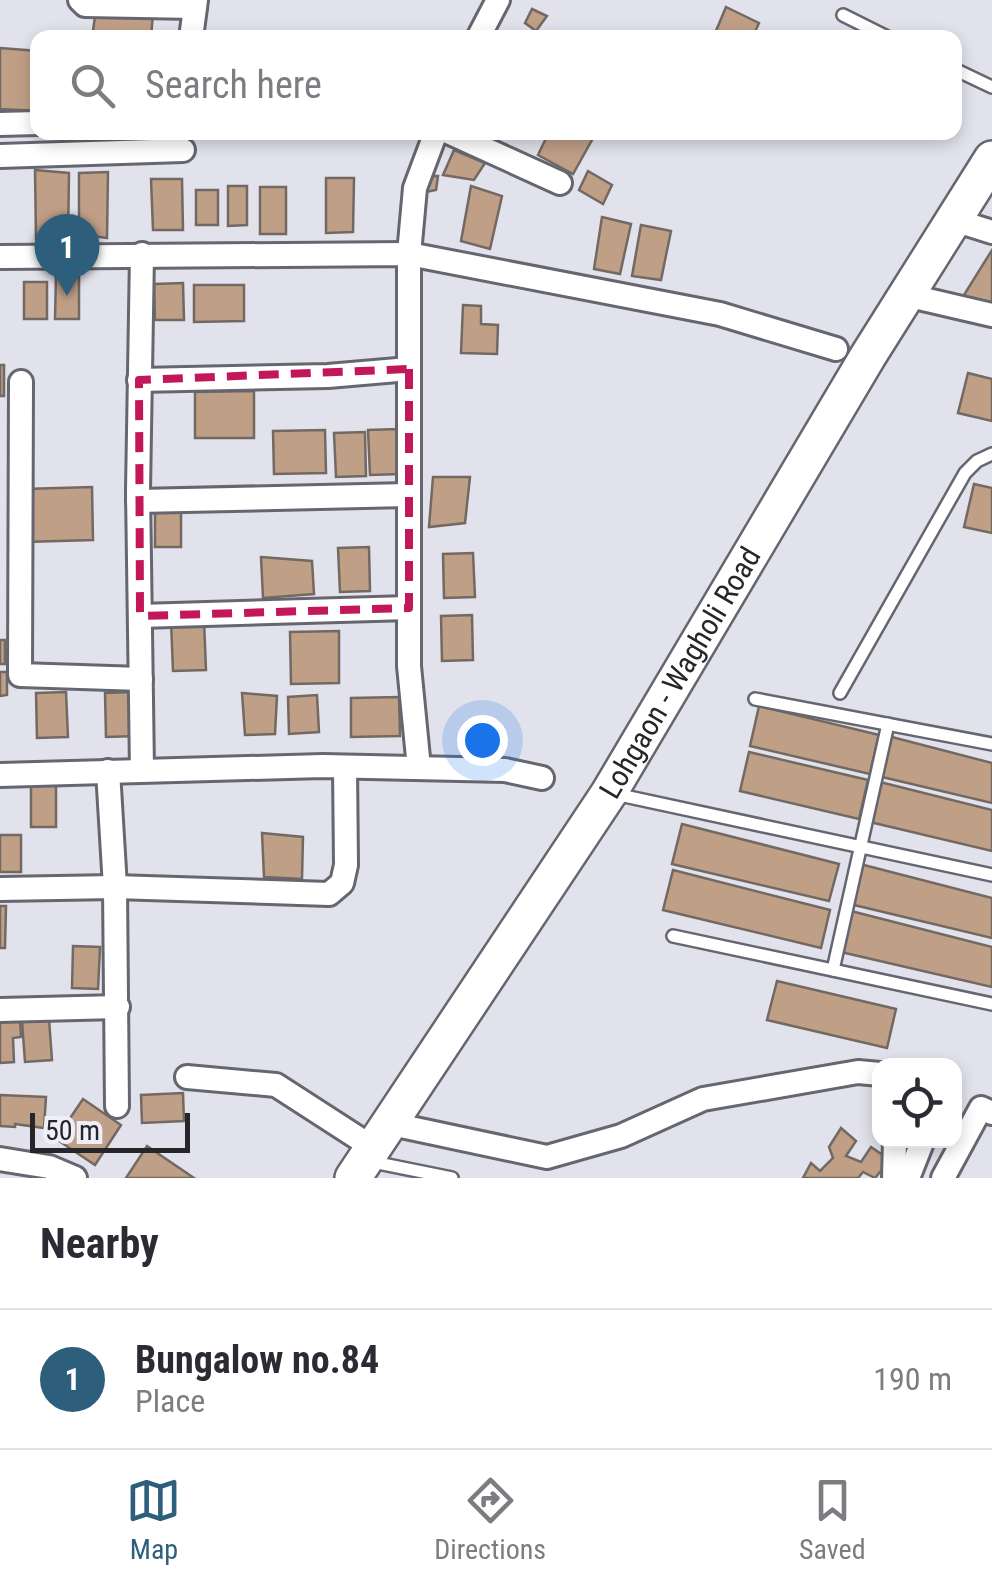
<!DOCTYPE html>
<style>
:root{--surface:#fff;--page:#f7f7f7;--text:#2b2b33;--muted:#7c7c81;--line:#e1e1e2;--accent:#2d5f7c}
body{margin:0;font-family:"Roboto Condensed",sans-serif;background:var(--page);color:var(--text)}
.controls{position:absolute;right:30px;bottom:30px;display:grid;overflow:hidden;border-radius:20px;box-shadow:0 5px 15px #0003}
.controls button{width:90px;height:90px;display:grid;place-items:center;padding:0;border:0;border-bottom:2px solid var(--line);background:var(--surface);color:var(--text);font:50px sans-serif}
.scale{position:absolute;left:30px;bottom:25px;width:160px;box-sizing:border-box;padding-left:10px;border:5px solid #26262a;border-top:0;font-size:28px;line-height:35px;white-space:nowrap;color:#26262a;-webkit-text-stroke:8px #efeffa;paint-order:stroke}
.you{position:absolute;left:482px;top:740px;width:35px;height:35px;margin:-25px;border:8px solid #fff;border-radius:50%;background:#1a73e8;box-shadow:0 0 0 15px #1a73e833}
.badge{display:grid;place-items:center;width:65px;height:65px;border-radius:50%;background:var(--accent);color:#fff;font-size:32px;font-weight:700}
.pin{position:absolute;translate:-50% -82px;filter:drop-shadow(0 2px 5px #0008)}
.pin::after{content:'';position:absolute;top:52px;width:35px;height:30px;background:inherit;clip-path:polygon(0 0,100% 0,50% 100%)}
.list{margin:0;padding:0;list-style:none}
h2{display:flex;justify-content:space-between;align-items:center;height:130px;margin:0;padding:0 40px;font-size:42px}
h2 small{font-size:32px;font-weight:400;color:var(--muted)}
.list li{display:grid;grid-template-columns:65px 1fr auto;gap:30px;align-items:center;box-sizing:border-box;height:140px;padding:0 40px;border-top:2px solid var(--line)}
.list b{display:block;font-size:38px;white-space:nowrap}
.list p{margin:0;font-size:32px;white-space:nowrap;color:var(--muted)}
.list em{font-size:32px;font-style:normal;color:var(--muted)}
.icon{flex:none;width:55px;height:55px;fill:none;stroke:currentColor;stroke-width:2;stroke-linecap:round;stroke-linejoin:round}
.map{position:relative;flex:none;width:992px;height:1178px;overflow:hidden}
.search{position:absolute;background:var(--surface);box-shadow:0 5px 15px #0003;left:30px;right:30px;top:30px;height:110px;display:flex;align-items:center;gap:25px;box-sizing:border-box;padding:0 35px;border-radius:20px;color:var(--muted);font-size:38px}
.sheet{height:270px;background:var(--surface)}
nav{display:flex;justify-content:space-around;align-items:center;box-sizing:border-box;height:140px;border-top:2px solid var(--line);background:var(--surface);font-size:28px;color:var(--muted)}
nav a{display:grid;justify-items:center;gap:5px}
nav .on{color:var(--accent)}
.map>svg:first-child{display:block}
.building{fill:#c09f87;stroke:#726963;stroke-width:2.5}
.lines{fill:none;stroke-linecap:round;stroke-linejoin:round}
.lane-casing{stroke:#65666f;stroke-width:16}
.street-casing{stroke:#65666f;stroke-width:28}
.primary-casing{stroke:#65666f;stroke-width:40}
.lane{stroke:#fff;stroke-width:11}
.street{stroke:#fff;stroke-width:22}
.primary{stroke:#fff;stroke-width:35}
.marked{fill:none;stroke:#c2185b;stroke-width:8;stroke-dasharray:20 12;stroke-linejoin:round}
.labels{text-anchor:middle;stroke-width:9;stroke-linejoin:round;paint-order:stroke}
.street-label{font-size:30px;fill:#26262a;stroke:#efeffa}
</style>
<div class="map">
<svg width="992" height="1178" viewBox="0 0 992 1178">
<rect width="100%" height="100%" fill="#e2e2ed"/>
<!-- building -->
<g class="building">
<polygon points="726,7 759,23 752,38 713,38"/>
<polygon points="96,9 153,13 151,38 92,38"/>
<polygon points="532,9 547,16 536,31 525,23"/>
<polygon points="0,48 38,51 38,111 0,109"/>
<polygon points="549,132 579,132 592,140 573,174 538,155"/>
<polygon points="454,150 485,163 474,180 443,175"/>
<polygon points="35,170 69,173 68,241 36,239"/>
<polygon points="588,171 612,185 603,204 579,190"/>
<polygon points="108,172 107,238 79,234 79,173"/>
<polygon points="427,176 438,176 436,190 426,192"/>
<polygon points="326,178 354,178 353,232 326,233"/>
<polygon points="151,179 182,179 183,230 153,230"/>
<polygon points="228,186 247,186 247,225 228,226"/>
<polygon points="471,186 502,196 490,249 461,241"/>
<rect x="260" y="187" width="26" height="47"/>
<rect x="196" y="190" width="22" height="35"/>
<polygon points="602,217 631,224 620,274 594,269"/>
<polygon points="641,225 671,231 661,280 632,276"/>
<polygon points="992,250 992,311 959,303"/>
<polygon points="56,274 79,274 79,319 55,319"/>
<rect x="24" y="282" width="23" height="37"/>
<polygon points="183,283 184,320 155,320 154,284"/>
<polygon points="194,285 244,285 244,321 194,322"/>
<polygon points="463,305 481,306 481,324 498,325 497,354 461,353"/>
<rect x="0" y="365" width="4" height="31"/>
<polygon points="968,373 992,379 992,421 958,413"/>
<polygon points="254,391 254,438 195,438 195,392"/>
<polygon points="399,429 400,474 370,475 368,430"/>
<polygon points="325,430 326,473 274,474 273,431"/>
<polygon points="365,432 366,476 336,477 334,433"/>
<polygon points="433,477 470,477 465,523 429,527"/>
<polygon points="974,484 992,488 992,533 964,527"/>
<polygon points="92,487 93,540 25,542 24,489"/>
<rect x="155" y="509" width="26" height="38"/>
<polygon points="369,547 370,591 340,592 338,548"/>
<polygon points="473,553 475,597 444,598 443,554"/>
<polygon points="261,557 312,561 314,594 263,598"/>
<polygon points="472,615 473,660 442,661 441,616"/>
<polygon points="204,620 206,670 173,671 171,621"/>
<polygon points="339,631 339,683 291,684 290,632"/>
<rect x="0" y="640" width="5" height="24"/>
<polygon points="0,672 7,672 7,695 0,696"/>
<polygon points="66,692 68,737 37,738 36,693"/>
<polygon points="135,692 137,736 106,737 105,693"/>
<polygon points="242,693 277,696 275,734 245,735"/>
<polygon points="317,695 319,732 289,734 288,697"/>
<polygon points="399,697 400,736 351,737 351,698"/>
<polygon points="759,706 879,735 870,774 750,746"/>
<polygon points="888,736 992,763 992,803 878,776"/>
<polygon points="749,752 868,780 859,819 740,791"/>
<polygon points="880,782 992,810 992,851 870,822"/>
<polygon points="56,785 56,827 31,827 31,786"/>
<polygon points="682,824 839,864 829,901 672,864"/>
<polygon points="262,833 303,837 302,879 264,877"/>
<rect x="0" y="835" width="21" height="37"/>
<polygon points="860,864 992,898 992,938 850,904"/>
<polygon points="673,870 830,910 821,948 663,910"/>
<polygon points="0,906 6,906 5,948 0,948"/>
<polygon points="851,911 992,947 992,987 841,952"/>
<polygon points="73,946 100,947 98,989 72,988"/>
<polygon points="777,981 896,1009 887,1048 767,1020"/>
<polygon points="49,1019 52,1060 25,1062 22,1021"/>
<polygon points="20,1020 21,1037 13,1038 14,1062 0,1063 0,1021"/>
<polygon points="183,1093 184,1121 142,1123 141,1095"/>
<polygon points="0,1095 46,1097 44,1128 15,1124 15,1127 0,1126"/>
<polygon points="83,1099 121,1125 95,1165 56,1139"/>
<polygon points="841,1128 856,1141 846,1156 861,1162 871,1147 890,1160 875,1178 863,1172 858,1178 803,1178 811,1163 820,1171 833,1158 829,1147"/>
<polygon points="147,1146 194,1178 126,1178"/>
</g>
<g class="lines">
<defs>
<g id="lane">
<polyline points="843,15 889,38"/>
<polyline points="954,69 992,87"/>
<polyline points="840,693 965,473 977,461 992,454"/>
<polyline points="755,699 992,744"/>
<polyline points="615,794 992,875"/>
<polyline points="673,936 992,1004"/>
<polyline points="833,970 888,724"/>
<polyline points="368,1161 452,1178"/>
</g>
<g id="street">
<polyline points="80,0 85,5 195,7"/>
<polyline points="191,38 196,0"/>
<polyline points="478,38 498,0"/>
<polyline points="0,124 38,123"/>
<polyline points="448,132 560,183"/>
<polyline points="0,156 183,150"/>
<polyline points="954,220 992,232"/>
<polyline points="0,257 409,254 720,314 836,349"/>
<polyline points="906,295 992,315"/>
<polyline points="139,380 328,376 409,369"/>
<polyline points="21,382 20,675 141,679"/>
<polyline points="138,501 408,495"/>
<polyline points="140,616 409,608"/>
<polyline points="419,768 409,666 409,254 415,188 436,132"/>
<polyline points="142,770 138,491 142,254"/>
<polyline points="108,771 115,887 117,1106"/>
<polyline points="0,775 323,766 505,770 542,778"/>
<polyline points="0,889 115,887 329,894 342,883 346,865 345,767"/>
<polyline points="0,1010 118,1007"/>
<polyline points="187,1077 276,1085 372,1147"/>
<polyline points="387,1123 547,1157 621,1136 703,1099 858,1072 880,1074"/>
<polyline points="0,1159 49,1167 75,1178"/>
<polyline points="894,1178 895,1140"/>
<polyline points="908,1178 923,1140"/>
<polyline points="943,1178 981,1108 992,1113"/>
</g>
<g id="primary">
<path id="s1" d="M353,1178L609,793L868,356L992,159"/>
</g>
</defs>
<!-- lane casing -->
<use href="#lane" class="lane-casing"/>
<!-- street casing -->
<use href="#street" class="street-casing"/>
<!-- primary casing -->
<use href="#primary" class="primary-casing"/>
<!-- lane -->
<use href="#lane" class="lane"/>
<!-- street -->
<use href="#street" class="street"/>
<!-- primary -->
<use href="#primary" class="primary"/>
</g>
<!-- marked area -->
<path class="marked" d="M409,369V608L140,616L139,380Z"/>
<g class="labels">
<!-- street labels -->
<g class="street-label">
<text dy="10" stroke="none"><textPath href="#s1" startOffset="602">Lohgaon - Wagholi Road</textPath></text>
</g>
</g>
</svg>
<div class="controls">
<button><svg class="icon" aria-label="locate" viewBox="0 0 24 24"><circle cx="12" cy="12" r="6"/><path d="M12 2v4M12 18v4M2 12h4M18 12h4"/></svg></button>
</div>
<div class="scale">50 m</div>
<div class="you"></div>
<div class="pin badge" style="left:67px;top:296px">1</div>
<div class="search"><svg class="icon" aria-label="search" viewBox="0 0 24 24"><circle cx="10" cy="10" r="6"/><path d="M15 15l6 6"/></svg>Search here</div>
</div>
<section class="sheet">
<h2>Nearby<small></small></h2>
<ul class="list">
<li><span class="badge">1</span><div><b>Bungalow no.84</b><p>Place</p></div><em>190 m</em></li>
</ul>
</section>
<nav>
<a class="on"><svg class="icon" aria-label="map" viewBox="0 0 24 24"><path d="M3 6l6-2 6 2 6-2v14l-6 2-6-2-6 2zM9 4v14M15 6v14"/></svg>Map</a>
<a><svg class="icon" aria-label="directions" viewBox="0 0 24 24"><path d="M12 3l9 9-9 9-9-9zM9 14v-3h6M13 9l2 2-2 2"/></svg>Directions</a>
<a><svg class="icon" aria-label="saved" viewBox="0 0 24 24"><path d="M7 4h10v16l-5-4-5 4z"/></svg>Saved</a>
</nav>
